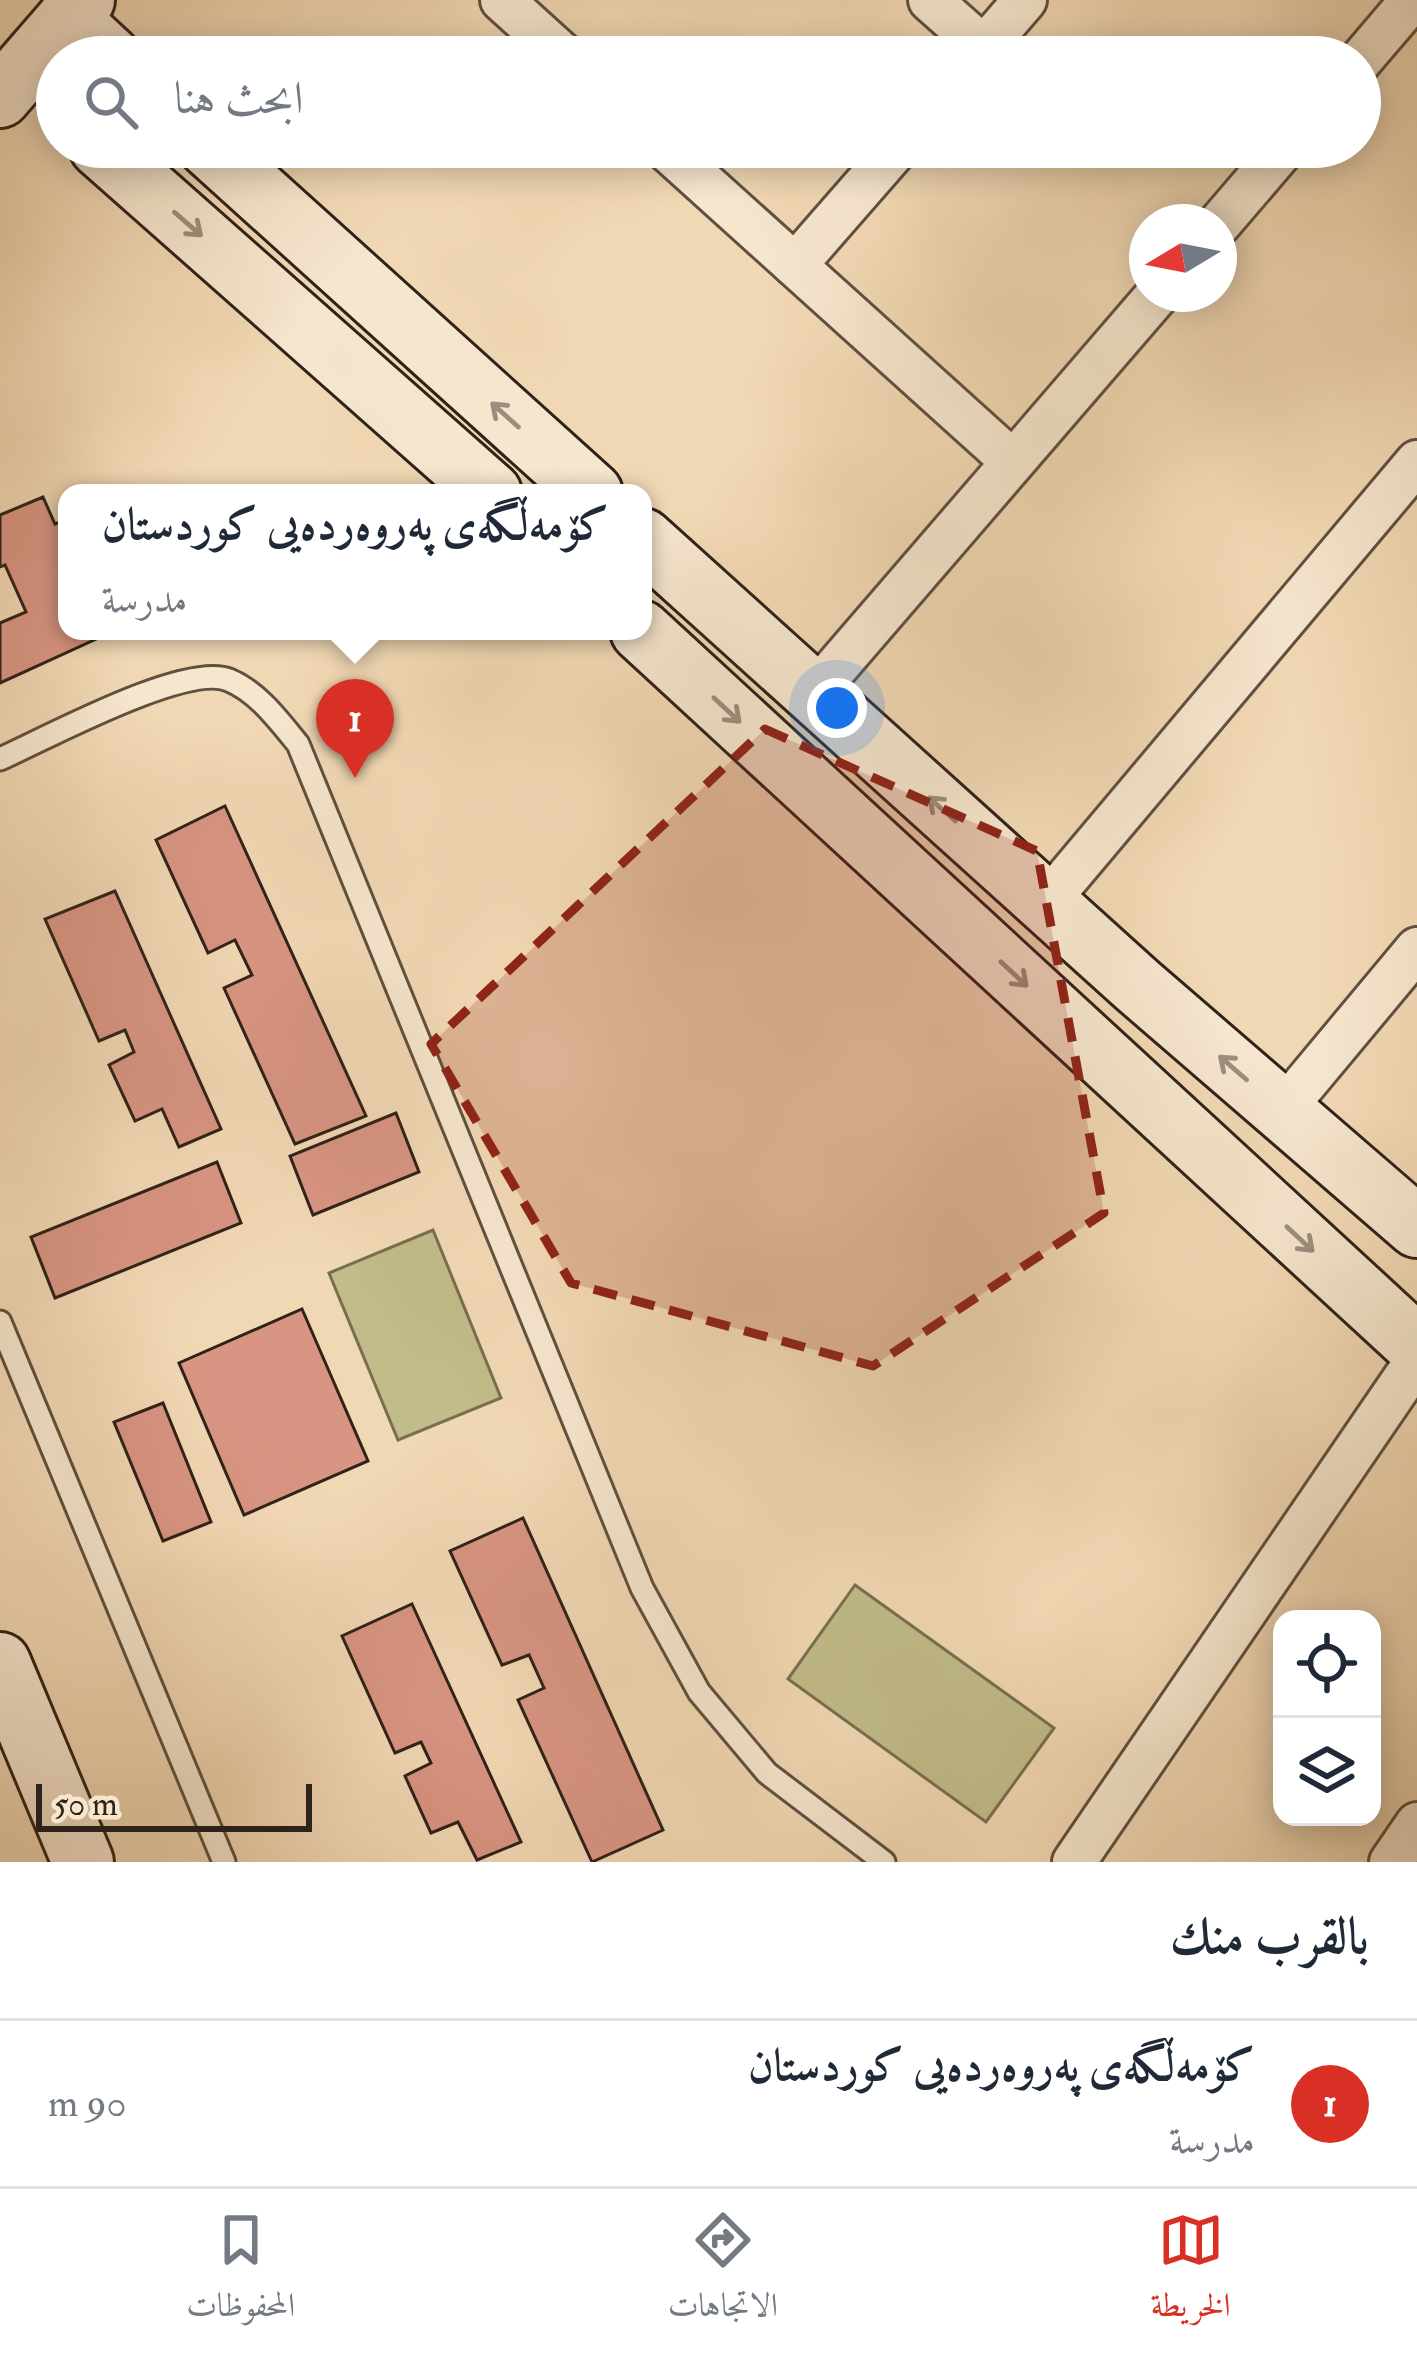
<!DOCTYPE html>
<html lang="ar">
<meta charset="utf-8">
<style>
:root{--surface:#fff;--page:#f6f6f7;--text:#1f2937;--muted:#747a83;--line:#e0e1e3;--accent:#d93025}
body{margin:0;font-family:"IM FELL Double Pica",Amiri,serif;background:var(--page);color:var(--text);direction:rtl}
.controls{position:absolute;right:36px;bottom:36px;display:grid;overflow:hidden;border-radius:24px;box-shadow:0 6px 30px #0003}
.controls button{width:108px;height:108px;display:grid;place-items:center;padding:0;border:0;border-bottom:3px solid var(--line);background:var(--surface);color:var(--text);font:60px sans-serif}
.compass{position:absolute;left:1129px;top:204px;width:108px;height:108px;border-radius:50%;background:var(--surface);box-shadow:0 6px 30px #0003;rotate:260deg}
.scale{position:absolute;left:36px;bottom:30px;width:276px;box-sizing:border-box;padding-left:12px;border:6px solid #2f2219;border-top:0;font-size:33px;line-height:42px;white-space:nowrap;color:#2f2219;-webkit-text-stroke:9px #f6e6ce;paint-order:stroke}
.you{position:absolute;left:837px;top:708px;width:42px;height:42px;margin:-30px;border:9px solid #fff;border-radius:50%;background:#1a73e8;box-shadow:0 0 0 18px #1a73e833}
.badge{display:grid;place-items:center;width:78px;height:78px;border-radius:50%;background:var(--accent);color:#fff;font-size:39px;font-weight:700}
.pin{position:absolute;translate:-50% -99px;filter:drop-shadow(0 3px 6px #0008)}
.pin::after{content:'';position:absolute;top:63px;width:42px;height:36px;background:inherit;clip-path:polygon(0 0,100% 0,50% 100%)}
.popup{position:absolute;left:58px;top:484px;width:594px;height:156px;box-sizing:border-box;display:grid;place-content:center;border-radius:24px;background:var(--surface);filter:drop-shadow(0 3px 9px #0005);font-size:39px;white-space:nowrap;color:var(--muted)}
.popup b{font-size:45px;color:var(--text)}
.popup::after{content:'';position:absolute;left:50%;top:100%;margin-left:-24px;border:24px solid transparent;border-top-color:var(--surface)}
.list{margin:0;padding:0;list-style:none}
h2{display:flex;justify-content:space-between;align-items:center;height:156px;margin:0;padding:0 48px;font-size:51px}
h2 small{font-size:39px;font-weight:400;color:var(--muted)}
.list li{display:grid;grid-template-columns:78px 1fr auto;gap:36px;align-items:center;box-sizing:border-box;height:168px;padding:0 48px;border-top:3px solid var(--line)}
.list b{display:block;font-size:45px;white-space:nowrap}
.list p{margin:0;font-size:39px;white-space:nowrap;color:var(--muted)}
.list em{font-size:39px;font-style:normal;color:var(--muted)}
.icon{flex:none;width:66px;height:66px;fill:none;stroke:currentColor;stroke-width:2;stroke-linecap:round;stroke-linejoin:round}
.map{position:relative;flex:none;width:1417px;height:1862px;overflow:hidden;direction:ltr}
.search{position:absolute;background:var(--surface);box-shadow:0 6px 30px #0003;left:36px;right:36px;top:36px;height:132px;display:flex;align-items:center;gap:30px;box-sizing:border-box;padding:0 42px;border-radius:66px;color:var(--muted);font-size:45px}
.sheet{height:324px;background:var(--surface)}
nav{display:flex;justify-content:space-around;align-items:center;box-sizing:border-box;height:168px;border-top:3px solid var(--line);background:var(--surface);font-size:33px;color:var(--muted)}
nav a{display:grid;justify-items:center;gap:6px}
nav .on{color:var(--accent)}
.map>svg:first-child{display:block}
.green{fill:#c1bc89;stroke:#786f51;stroke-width:3}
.building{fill:#d99583;stroke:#2f2219;stroke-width:3}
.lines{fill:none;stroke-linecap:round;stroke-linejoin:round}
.lane-casing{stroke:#605040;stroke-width:27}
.street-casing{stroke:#605040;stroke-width:48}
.secondary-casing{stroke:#2f2219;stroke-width:66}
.lane{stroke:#f6e6ce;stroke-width:21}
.street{stroke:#f6e6ce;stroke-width:42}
.secondary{stroke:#f6e6ce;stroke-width:60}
.oneway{stroke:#9c8e7d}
.marked{fill:#8f2418;fill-opacity:0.2;stroke:#8f2418;stroke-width:9;stroke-dasharray:24 15;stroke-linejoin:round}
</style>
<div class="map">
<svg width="1417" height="1862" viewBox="0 0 1417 1862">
<rect width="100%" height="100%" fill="#f1d8b4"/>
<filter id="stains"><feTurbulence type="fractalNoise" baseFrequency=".00167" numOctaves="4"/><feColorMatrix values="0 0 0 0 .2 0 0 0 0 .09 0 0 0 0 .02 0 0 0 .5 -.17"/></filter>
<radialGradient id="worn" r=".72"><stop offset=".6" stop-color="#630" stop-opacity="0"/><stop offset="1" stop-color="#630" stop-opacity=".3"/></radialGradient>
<!-- green -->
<g class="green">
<polygon points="433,1230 501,1398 398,1440 329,1273"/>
<polygon points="855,1585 1054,1728 986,1822 788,1679"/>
</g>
<!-- building -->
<g class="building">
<polygon points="43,497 55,524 67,519 67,631 105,635 0,683 0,623 26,612 5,565 0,567 0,515"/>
<polygon points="225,806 366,1116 295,1144 224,988 252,975 235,940 208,953 156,840"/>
<polygon points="115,891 221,1129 179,1147 162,1109 135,1121 109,1065 134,1052 125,1030 99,1041 45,919"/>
<polygon points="396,1113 419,1172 313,1215 290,1156"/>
<polygon points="217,1162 241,1223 55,1298 31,1237"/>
<polygon points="302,1309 368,1461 244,1515 179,1363"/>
<polygon points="163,1403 211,1522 163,1541 114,1422"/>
<polygon points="523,1518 663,1830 592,1862 518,1700 544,1688 529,1655 502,1665 450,1551"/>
<polygon points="412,1604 521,1842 477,1860 458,1822 431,1833 405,1776 431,1763 421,1742 395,1753 342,1636"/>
</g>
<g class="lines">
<defs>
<g id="lane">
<path d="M0,759C45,739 186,662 229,680C258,692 279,721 298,744L642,1588L699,1692L767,1773L884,1862"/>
<polyline points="0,1322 224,1862"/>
</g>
<g id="street">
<polyline points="502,0 565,57"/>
<polyline points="930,0 984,48"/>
<polyline points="976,57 1025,0"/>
<polyline points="1360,61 1412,0"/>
<polyline points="664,147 1013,462"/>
<polyline points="1219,224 1285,147"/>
<polyline points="795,265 898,147"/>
<polyline points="814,693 1158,294"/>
<polyline points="1046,903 1417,462"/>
<polyline points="1282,1111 1417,949"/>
<polyline points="1074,1862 1417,1360"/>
<polyline points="1391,1862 1417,1824"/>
</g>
<g id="secondary">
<polyline points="68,18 110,57"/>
<polyline points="0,97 84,0"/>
<polyline points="100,147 491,493"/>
<polyline points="209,147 592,493"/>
<polyline points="643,539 1137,985 1417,1227"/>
<polyline points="641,631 1417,1346"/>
<polyline points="0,1663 83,1862"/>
</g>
</defs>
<!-- lane casing -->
<use href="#lane" class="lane-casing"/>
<!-- street casing -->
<use href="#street" class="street-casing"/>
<!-- secondary casing -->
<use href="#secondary" class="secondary-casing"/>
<!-- lane -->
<use href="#lane" class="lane"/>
<!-- street -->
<use href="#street" class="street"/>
<!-- secondary -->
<use href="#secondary" class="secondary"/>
</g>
<!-- one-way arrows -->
<defs><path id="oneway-shaft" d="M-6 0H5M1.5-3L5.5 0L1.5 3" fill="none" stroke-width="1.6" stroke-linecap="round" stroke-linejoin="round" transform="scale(3)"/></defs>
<g class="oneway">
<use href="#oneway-shaft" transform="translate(188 224) rotate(41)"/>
<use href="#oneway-shaft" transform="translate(505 415) rotate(-138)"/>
<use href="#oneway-shaft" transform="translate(727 710) rotate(43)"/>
<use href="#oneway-shaft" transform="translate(942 809) rotate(-138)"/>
<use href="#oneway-shaft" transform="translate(1014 974) rotate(43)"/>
<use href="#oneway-shaft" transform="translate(1233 1068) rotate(-139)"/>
<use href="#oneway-shaft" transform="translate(1300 1239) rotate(43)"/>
</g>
<!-- marked area -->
<path class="marked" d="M765,729L1037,851L1104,1213L873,1366L571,1283L431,1044Z"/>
<rect width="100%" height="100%" filter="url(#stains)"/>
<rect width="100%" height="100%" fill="url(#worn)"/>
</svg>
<div class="controls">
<button><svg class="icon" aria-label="locate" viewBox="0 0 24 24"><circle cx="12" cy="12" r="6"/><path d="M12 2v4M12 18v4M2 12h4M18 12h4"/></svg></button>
<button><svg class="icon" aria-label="layers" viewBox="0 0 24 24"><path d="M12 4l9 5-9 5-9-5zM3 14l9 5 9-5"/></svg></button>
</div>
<svg class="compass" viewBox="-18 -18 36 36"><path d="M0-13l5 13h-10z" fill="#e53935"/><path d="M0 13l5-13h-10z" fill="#747a83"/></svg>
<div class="scale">50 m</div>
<div class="you"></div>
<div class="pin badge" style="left:355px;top:778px">1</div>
<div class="popup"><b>كۆمەڵگەی پەروەردەیی كوردستان</b>مدرسة</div>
<div class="search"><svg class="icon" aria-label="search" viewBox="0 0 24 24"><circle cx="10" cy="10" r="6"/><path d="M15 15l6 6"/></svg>ابحث هنا</div>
</div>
<section class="sheet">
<h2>بالقرب منك<small></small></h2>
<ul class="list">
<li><span class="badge">1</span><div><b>كۆمەڵگەی پەروەردەیی كوردستان</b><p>مدرسة</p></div><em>90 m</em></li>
</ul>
</section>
<nav>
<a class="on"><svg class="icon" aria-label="map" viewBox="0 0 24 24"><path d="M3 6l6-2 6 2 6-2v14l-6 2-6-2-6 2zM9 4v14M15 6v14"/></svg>الخريطة</a>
<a><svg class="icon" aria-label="directions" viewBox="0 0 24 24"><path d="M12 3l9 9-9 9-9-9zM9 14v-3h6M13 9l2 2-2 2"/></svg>الاتجاهات</a>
<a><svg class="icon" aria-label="saved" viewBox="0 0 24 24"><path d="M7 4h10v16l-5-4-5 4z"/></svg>المحفوظات</a>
</nav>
